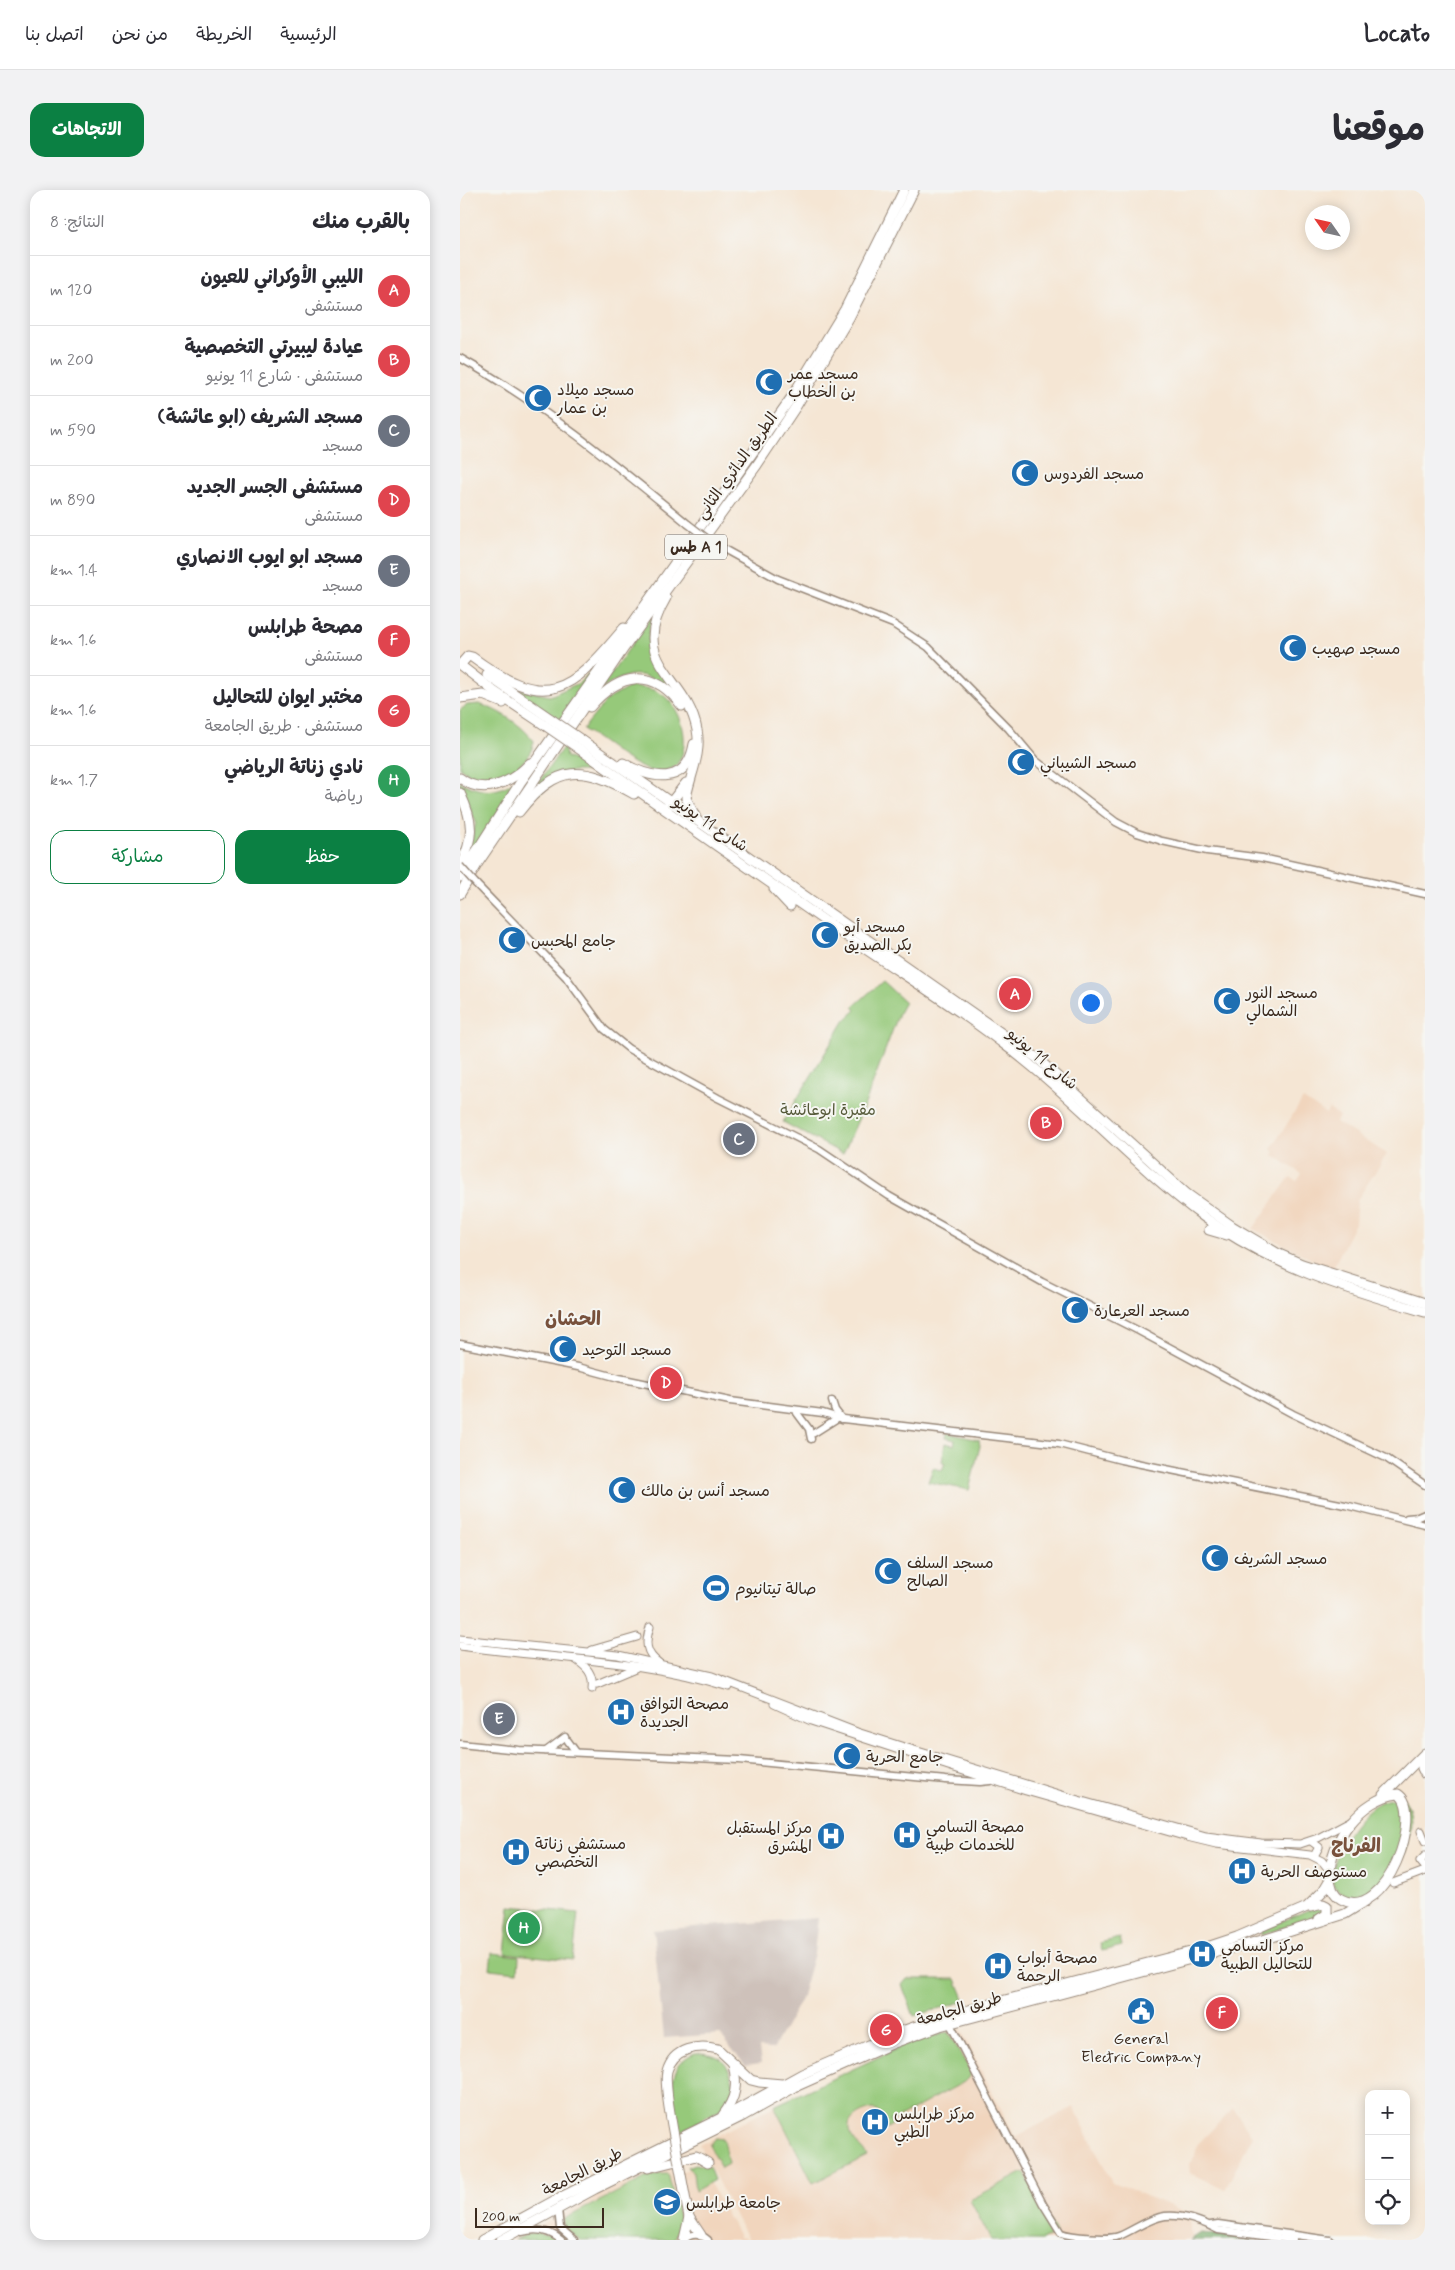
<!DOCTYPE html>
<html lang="ar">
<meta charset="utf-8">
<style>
:root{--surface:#fff;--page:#f2f2f3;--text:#2b2b33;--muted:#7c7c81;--line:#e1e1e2;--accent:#0b8043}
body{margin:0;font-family:Mynerve,"Playpen Sans Arabic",sans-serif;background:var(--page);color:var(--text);direction:rtl}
.controls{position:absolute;right:15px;bottom:15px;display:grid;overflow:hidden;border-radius:10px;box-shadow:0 2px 12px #0003}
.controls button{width:45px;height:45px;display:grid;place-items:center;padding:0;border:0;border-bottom:1px solid var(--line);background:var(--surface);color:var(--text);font:25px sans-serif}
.compass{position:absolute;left:845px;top:15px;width:45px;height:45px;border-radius:50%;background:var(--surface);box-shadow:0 2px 12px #0003;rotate:304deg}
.scale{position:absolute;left:15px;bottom:12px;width:129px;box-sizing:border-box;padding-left:5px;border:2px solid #3b2a1e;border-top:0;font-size:14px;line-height:18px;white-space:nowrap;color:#3b2a1e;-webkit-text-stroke:4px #f6f6f2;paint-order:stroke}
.you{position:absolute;left:630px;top:812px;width:18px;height:18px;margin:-12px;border:4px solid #fff;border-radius:50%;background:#1a73e8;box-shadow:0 0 0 8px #1a73e833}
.badge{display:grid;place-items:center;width:32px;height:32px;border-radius:50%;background:var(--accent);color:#fff;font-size:16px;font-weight:700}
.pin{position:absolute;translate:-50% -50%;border:2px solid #fff;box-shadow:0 1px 5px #0006}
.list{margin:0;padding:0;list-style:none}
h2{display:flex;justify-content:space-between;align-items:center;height:65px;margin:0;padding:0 20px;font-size:21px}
h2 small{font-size:16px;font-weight:400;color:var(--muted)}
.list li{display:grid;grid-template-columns:32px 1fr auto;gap:15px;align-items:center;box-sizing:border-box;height:70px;padding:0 20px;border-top:1px solid var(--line)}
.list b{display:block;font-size:19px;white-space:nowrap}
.list p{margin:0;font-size:16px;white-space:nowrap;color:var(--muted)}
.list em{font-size:16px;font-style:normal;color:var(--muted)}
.actions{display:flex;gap:10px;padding:15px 20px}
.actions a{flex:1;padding:11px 0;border:1px solid var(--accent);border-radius:15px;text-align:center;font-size:18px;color:var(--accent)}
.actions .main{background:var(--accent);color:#fff}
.icon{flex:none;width:28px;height:28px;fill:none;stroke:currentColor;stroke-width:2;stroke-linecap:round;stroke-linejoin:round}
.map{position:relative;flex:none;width:965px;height:2050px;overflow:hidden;direction:ltr;border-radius:15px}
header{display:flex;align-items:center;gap:30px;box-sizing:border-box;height:70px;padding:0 25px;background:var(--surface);border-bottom:1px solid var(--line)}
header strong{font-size:24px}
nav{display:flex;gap:28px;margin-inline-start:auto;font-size:18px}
.intro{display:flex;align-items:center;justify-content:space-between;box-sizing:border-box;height:120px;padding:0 30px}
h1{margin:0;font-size:35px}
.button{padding:12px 22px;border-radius:15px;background:var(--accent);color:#fff;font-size:18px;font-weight:700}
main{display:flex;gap:30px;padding:0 30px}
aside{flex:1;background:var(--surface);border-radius:15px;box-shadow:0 2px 12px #0003}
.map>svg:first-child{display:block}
.built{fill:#f1d5bd}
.industrial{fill:#cec1ba}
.green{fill:#96c97a;stroke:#687a4c}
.forest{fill:#78ad6a;stroke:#5a6c44}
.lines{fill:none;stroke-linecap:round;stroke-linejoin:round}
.secondary-casing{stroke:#988879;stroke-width:9}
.primary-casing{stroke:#988879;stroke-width:9}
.highway-casing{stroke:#988879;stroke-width:11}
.secondary{stroke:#fff;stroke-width:6}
.primary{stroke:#fff;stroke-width:7}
.highway{stroke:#fff;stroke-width:9}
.secondary-bridge-casing{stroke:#988879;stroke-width:9;stroke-linecap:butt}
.highway-bridge-casing{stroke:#988879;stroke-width:11;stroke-linecap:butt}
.secondary-bridge{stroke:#fff;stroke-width:6}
.highway-bridge{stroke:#fff;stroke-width:9}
.labels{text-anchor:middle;stroke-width:4;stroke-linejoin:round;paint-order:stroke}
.shield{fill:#f6f6f2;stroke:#73675e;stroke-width:1}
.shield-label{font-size:15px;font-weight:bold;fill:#3b2a1e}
.poi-label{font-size:16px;fill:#3b2a1e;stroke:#f6f6f2;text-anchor:start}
.street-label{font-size:16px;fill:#3b2a1e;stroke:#f6f6f2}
.park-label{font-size:16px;fill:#565a3a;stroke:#f6f6f2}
.quarter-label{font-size:19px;font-weight:bold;fill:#78513c;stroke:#f6f6f2}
</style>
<header>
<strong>Locato</strong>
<nav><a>الرئيسية</a><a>الخريطة</a><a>من نحن</a><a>اتصل بنا</a></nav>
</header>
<div class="intro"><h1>موقعنا</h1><a class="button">الاتجاهات</a></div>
<main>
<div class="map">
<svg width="965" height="2050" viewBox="0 0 965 2050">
<rect width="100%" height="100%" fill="#f6f6f2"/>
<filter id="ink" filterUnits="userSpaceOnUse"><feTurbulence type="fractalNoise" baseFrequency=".02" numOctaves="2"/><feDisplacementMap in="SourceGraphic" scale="10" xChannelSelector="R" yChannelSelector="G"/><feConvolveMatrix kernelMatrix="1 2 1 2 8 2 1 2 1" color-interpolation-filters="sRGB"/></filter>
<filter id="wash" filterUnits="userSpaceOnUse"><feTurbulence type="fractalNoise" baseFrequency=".0096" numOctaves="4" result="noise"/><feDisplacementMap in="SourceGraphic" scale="20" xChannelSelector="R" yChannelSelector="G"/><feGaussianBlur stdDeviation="1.12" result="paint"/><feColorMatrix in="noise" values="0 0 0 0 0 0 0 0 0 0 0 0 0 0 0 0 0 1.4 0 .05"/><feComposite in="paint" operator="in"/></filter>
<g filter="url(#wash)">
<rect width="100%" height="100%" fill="#f5e6d4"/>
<!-- built -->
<g class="built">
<polygon points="843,909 866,924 869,919 879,926 876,932 927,964 897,1010 895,1033 872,1080 793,1039 830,987 837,991 842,984 813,965 815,962 811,959"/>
<polygon points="500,1838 555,1947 614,1917 652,1993 729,2023 732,2047 726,2050 288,2050 239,1955 328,1909 440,1857"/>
<polygon points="773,1918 792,1946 765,2000 730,1983 729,1974 735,1966 737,1955"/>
<polygon points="239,1974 280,2048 283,2047 285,2050 51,2050 184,1982 210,1977 212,1986"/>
</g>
<!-- industrial -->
<polygon class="industrial" points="358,1728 354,1763 341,1809 313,1859 299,1858 301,1873 285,1875 260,1844 204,1848 193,1740"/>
<!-- green -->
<g class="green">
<path d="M197,419C194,426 190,433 189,441C185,468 208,491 223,511C188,484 179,473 139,501Z"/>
<polygon points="134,478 133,484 100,530 50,497 90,506 119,493"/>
<path d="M170,497C181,497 191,498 200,503C234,524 234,594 188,580C169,574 141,550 123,539L147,510Z"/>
<path d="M19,514C39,520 61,534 74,551C69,577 44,586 21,591L0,578V520L7,515Z"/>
<polygon points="104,556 106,567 147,584 146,586 129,581 112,581 64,613"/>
<path d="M62,587L7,669L16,632L0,597V592C27,605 37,603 62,587Z"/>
<polygon points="422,791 445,812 439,823 405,914 383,964 323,932 385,830 396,820 393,817"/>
<polygon points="487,1243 519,1250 520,1256 509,1300 468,1292 473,1278 482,1280 485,1273 482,1272 485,1253 494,1255 495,1250 486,1248"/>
<path d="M942,1607C965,1628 939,1693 910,1706C904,1709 894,1708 887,1709C881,1704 874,1699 873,1691C869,1666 900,1619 923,1611C929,1609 936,1609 942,1607Z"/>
<polygon points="50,1716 118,1723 113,1770 45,1763"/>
<polygon points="867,1717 861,1725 801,1745 801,1740 848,1720"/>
<polygon points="660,1748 662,1756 642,1761 640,1753"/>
<polygon points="32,1763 59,1766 58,1782 30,1779"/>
<polygon points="447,1789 496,1789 505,1811 454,1826 442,1795"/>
<path d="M488,1842L511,1882L510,1886L504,1892L432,1931L430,1929L432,1935L427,1938L420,1923L413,1919C400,1921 381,1931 392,1947C396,1954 403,1959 407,1966L353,1993L314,1916L440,1857Z"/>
<path d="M235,1863C264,1863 268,1873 275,1899L264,1917L220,1942C215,1915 201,1876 235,1863Z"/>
<polygon points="255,1948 263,1949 268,1974 261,1978 249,1955"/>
<polygon points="236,1974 249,1977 254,1990 235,2001 233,1982 227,1977"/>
<polygon points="564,1982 596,2043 582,2050 531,2050 510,2010"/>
<polygon points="199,1984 208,1984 221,2033 213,2050 120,2050 103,2036 104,2029 185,1988"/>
<polygon points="74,2042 91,2046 96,2050 54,2050"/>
</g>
<!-- forest -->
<polygon class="forest" points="741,2043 795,2050 730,2050"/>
</g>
<g filter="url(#ink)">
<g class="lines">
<defs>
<g id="secondary">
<path d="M0,168C82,214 156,275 228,334"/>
<polyline points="253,353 318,389 433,434 468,457 549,539 575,570 656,632 677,643 702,651 747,661 802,668 965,704"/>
<polyline points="16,694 106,787 144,839 169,859 258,908 359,959 429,1006 582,1092 679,1141 833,1224 926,1268 965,1295"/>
<polyline points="0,1154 118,1177 159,1188 270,1211 363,1223 383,1229 599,1254 661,1270 885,1315 965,1335"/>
<polyline points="372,1211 375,1220 382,1229"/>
<polyline points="337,1223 349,1239 351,1249"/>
<polyline points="354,1243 376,1229"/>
<polyline points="947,1328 958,1327 965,1324"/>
<polyline points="108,1551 116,1562"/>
<polyline points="0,1554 59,1560 279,1570 486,1590 520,1592 530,1591"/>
<polyline points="86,1561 105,1547"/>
<path d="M490,1834L583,2014L601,2043C611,2047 649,2050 659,2046C674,2040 689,2028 705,2026C722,2024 744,2032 758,2040L833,2050"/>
<polyline points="98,2019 100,2038 114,2050"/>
<polyline points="751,2035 758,2034 870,2050"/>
<path d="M62,2042C77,2038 89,2040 101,2050"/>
<path d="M223,2050C231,2043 240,2043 248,2050"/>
</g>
<g id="primary">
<path d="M190,1437C185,1452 185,1463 199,1473"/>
<polyline points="0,1449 158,1465 252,1486 397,1542 441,1556 615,1609 746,1646 801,1653 840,1654 858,1648 892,1630"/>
<path d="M0,1456C90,1469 182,1469 269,1497"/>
<polyline points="132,1460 177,1447"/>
<path d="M115,1469C127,1477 134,1484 132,1499"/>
<polyline points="137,1494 175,1478"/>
<polyline points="314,1514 351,1531 457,1566"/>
<polyline points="479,1573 566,1601 727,1647 756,1654 850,1665 862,1671 870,1681"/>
<polyline points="961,1641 965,1651"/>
<polyline points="851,1651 859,1657 854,1666"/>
<polyline points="965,1666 960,1671 965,1677"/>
<polyline points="933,1693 965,1681"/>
</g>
<g id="highway">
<path d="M206,408C167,474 227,485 237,540C242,564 230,585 226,608L236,628"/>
<polyline points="27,485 91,529"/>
<polyline points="0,508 23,505 43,513"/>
<path d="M130,517C160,482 193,477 222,516"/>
<path d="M86,536L35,502L0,475L8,466L12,467C87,522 110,503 164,438"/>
<polyline points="123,551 577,868 727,1004 772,1036 817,1063 842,1074 965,1113"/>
<path d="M118,558C203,619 289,678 375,738C430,777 488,811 541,852C613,905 672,974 744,1027C813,1077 884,1098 965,1122"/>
<path d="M163,573C191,589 227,597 234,554"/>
<path d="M0,588C24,607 52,592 70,573"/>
<path d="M0,603C14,632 14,647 0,677"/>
<polyline points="208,616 226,593"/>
<path d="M59,622C97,573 123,575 174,604"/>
<polyline points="0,687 60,593 331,208 385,119 444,0"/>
<polyline points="314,699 330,716"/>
<polyline points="0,704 18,673 164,458 297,275 337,215 389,128 454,0"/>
<polyline points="749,1040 766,1045"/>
<polyline points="965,1565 962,1578 965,1584"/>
<path d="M938,1604C965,1620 926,1734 881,1709C873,1704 870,1695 870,1686C869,1650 902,1608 938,1604Z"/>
<polyline points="923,1605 965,1563"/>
<polyline points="850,1717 863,1714 867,1716 867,1724 859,1729"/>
<polyline points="258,1859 291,1890 299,1892 322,1894"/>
<path d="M263,1925C276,1908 278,1895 273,1874"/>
<polyline points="219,1974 229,2027 224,2049"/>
<polyline points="188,1978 236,1966 248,1973"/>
<polyline points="229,2027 241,2045"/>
<polyline points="22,2050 99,2008 273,1922 342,1884 439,1842 483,1827 545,1810 738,1760 777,1747 847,1717 863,1701 870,1689"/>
<polyline points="41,2050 135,1999 283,1926 335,1897 434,1853 480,1836 806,1749 885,1724 906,1711"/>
</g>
</defs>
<!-- secondary casing -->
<use href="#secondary" class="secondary-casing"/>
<!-- primary casing -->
<use href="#primary" class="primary-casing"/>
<!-- highway casing -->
<use href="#highway" class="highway-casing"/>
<!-- secondary -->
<use href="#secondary" class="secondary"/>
<!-- primary -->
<use href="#primary" class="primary"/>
<!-- highway -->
<use href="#highway" class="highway"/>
<defs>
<g id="secondary-bridge">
<polyline points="228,334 253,353"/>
<polyline points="0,676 16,694"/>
</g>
<g id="highway-bridge">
<polyline points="91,529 123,551"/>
<polyline points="86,536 118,558"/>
<path d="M219,1974C216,1954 203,1897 207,1881C213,1858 238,1854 258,1859"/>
</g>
</defs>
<!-- secondary-bridge casing -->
<use href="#secondary-bridge" class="secondary-bridge-casing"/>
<!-- highway-bridge casing -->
<use href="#highway-bridge" class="highway-bridge-casing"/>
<!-- secondary-bridge -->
<use href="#secondary-bridge" class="secondary-bridge"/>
<!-- highway-bridge -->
<use href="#highway-bridge" class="highway-bridge"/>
</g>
</g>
<!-- icons -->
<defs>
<symbol id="mosque-disc" viewBox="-11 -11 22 22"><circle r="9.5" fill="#1f6fb2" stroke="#f6f6f2"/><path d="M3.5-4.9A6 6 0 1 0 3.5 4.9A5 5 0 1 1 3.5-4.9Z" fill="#fff"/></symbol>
<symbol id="stadium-disc" viewBox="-11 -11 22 22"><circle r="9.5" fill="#1f6fb2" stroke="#f6f6f2"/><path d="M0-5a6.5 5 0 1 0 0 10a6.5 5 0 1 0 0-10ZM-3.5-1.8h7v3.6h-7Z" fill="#fff"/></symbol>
<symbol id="hospital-disc" viewBox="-11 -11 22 22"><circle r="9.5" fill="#1f6fb2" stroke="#f6f6f2"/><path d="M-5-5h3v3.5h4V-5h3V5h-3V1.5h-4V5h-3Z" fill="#fff"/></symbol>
<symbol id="civic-disc" viewBox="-11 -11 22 22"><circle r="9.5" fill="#1f6fb2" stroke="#f6f6f2"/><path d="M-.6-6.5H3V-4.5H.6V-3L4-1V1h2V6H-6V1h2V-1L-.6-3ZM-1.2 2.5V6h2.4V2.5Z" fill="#fff"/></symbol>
<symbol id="university-disc" viewBox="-11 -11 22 22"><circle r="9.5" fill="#1f6fb2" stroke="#f6f6f2"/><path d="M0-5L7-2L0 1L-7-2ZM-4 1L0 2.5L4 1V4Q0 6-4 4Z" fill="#fff"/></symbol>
</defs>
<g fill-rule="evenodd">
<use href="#mosque-disc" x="293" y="176" width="32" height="32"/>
<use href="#mosque-disc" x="62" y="192" width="32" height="32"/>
<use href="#mosque-disc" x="549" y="267" width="32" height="32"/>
<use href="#mosque-disc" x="817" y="442" width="32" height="32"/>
<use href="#mosque-disc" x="545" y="556" width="32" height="32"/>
<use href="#mosque-disc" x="349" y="729" width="32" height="32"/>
<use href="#mosque-disc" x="36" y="734" width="32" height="32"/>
<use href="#mosque-disc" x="751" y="795" width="32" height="32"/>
<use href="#mosque-disc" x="599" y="1104" width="32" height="32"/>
<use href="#mosque-disc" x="87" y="1143" width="32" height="32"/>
<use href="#mosque-disc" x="146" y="1284" width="32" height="32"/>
<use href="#mosque-disc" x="739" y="1352" width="32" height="32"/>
<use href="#mosque-disc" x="412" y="1365" width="32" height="32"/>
<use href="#stadium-disc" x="240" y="1382" width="32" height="32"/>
<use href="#hospital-disc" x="145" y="1506" width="32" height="32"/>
<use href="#mosque-disc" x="371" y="1550" width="32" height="32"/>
<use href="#hospital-disc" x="431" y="1629" width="32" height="32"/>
<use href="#hospital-disc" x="355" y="1630" width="32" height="32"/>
<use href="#hospital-disc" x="40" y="1646" width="32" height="32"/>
<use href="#hospital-disc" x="766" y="1665" width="32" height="32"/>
<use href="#hospital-disc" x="726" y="1748" width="32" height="32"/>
<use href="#hospital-disc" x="522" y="1760" width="32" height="32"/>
<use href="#civic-disc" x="665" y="1805" width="32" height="32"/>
<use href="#hospital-disc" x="399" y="1916" width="32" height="32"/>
<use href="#university-disc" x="191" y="1996" width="32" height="32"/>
</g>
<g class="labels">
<!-- shield labels -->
<rect class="shield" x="205" y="344.5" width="62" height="25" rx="4"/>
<g class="shield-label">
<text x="236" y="362">طس A 1</text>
</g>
<!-- poi labels -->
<g class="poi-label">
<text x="328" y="189">مسجد عمر<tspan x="328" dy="18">بن الخطاب</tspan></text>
<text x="97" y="205">مسجد ميلاد<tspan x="97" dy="18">بن عمار</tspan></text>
<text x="584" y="289">مسجد الفردوس</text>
<text x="852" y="464">مسجد صهيب</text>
<text x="580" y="578">مسجد الشيباني</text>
<text x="384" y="742">مسجد أبو<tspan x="384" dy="18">بكر الصديق</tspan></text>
<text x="71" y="756">جامع المحبس</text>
<text x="786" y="808">مسجد النور<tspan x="786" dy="18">الشمالي</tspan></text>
<text x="634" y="1126">مسجد العرعارة</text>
<text x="122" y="1165">مسجد التوحيد</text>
<text x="181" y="1306">مسجد أنس بن مالك</text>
<text x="774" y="1374">مسجد الشريف</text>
<text x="447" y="1378">مسجد السلف<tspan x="447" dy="18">الصالح</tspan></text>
<text x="275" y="1404">صالة تيتانيوم</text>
<text x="180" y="1519">مصحة التوافق<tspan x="180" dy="18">الجديدة</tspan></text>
<text x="406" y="1572">جامع الحرية</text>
<text x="466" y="1642">مصحة التسامي<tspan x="466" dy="18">للخدمات طبية</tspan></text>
<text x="352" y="1643" text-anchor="end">مركز المستقبل<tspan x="352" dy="18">المشرق</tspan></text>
<text x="75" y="1659">مستشفي زناتة<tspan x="75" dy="18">التخصصي</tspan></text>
<text x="801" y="1687">مستوصف الحرية</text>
<text x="761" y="1761">مركز التسامي<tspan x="761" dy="18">للتحاليل الطبية</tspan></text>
<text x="557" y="1773">مصحة أبواب<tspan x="557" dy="18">الرحمة</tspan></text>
<text x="681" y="1854" text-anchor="middle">General<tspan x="681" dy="18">Electric Company</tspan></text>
<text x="434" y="1929">مركز طرابلس<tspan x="434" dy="18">الطبي</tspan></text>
<text x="226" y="2018">جامعة طرابلس</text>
</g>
<!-- street labels -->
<g class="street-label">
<text transform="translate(276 275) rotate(-54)" y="6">الطريق الدائري الثاني</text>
<text transform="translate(251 633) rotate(34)" y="6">شارع 11 يونيو</text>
<text transform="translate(583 868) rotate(40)" y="6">شارع 11 يونيو</text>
<text transform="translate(499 1818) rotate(-16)" y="6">طريق الجامعة</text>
<text transform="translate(122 1981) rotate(-27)" y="6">طريق الجامعة</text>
</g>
<!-- park labels -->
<g class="park-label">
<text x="368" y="925">مقبرة ابوعائشة</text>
</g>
<!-- quarter labels -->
<g class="quarter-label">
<text x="113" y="1135">الحشان</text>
<text x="896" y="1662">الفرناج</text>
</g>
</g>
</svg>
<div class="controls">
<button>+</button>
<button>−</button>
<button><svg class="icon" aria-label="locate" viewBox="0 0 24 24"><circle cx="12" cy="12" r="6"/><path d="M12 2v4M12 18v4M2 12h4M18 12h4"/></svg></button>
</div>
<svg class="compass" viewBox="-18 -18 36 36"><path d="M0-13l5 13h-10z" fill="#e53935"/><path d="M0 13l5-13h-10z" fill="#7c7c81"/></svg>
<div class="scale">200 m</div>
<div class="you"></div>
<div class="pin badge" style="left:555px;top:804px;background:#e0444e">A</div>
<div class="pin badge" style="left:586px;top:933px;background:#e0444e">B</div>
<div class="pin badge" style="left:279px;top:949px;background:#6b7280">C</div>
<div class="pin badge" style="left:206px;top:1193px;background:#e0444e">D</div>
<div class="pin badge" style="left:39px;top:1529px;background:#6b7280">E</div>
<div class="pin badge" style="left:762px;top:1823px;background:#e0444e">F</div>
<div class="pin badge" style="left:426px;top:1840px;background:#e0444e">G</div>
<div class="pin badge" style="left:64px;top:1738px;background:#2e9e5b">H</div>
</div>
<aside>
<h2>بالقرب منك<small>النتائج: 8</small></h2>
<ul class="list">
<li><span class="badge" style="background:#e0444e">A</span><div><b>الليبي الأوكراني للعيون</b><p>مستشفى</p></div><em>120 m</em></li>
<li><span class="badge" style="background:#e0444e">B</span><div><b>عيادة ليبيرتي التخصصية</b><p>مستشفى · شارع 11 يونيو</p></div><em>200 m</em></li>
<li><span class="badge" style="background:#6b7280">C</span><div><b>مسجد الشريف (ابو عائشة)</b><p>مسجد</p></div><em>590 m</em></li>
<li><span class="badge" style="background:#e0444e">D</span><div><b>مستشفى الجسر الجديد</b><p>مستشفى</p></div><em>890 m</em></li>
<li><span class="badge" style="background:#6b7280">E</span><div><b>مسجد ابو ايوب الانصاري</b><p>مسجد</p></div><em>1.4 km</em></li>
<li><span class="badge" style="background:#e0444e">F</span><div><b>مصحة طرابلس</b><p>مستشفى</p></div><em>1.6 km</em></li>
<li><span class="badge" style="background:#e0444e">G</span><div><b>مختبر ايوان للتحاليل</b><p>مستشفى · طريق الجامعة</p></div><em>1.6 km</em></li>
<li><span class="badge" style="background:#2e9e5b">H</span><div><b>نادي زناتة الرياضي</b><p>رياضة</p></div><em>1.7 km</em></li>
</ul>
<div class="actions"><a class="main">حفظ</a><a>مشاركة</a></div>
</aside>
</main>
